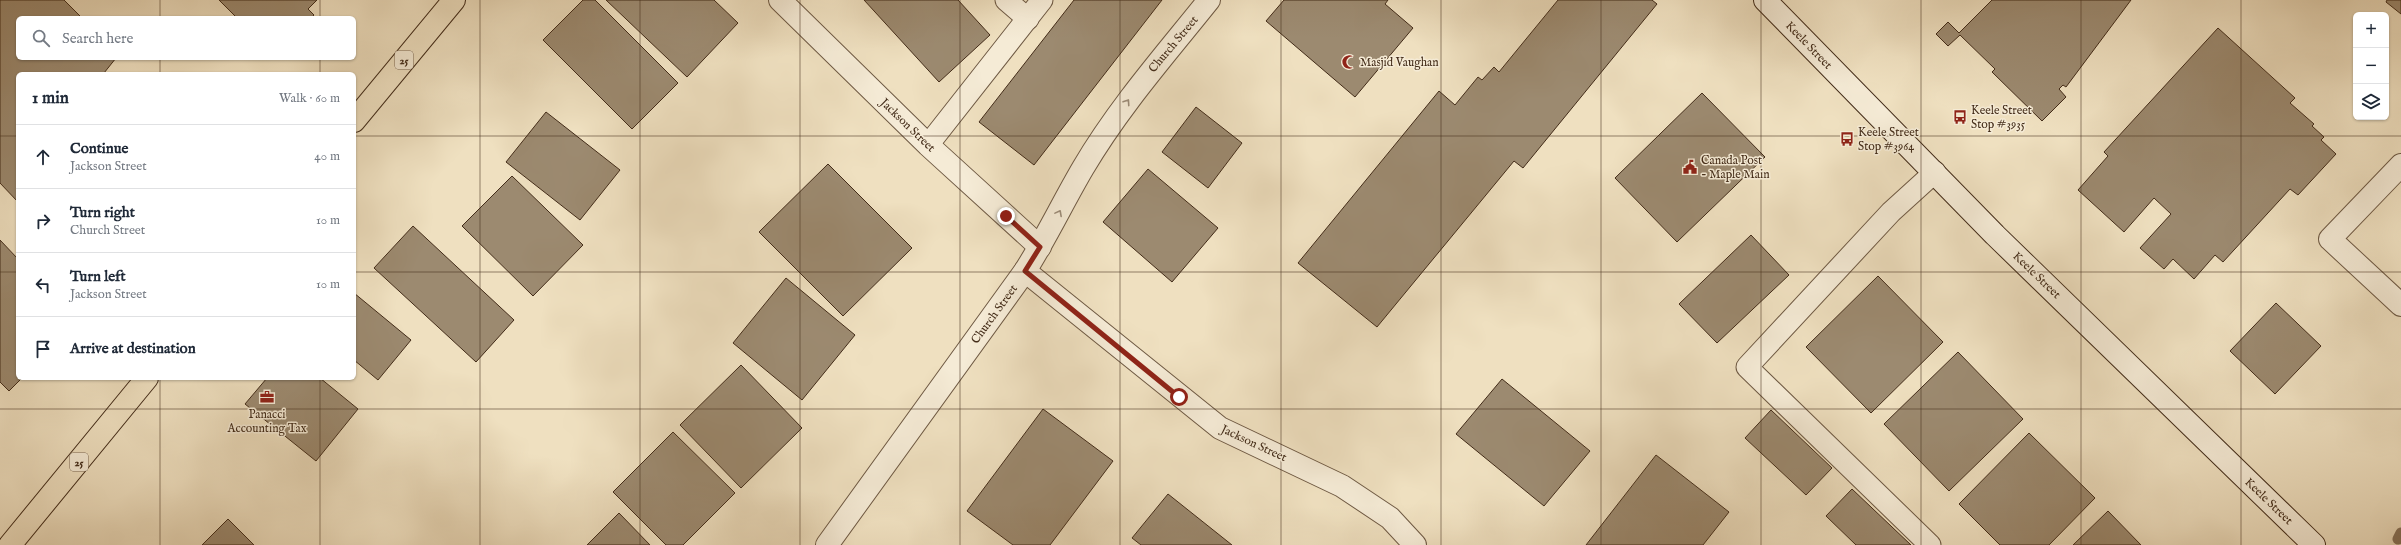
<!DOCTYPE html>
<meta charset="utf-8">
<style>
:root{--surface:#fff;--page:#f6f6f7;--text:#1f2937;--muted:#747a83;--line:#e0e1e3}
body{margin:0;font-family:"IM FELL English",serif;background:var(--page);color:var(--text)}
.controls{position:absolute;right:12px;top:12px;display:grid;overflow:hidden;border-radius:6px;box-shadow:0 1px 3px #0004}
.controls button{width:36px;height:36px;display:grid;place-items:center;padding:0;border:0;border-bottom:1px solid var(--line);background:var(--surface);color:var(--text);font:20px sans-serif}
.stop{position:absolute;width:12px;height:12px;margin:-9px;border:3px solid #8f2418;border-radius:50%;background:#fff}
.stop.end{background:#8f2418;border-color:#fff;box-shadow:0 1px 4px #0008}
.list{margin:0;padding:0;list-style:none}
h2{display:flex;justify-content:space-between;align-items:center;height:52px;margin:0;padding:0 16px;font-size:17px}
h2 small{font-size:13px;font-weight:400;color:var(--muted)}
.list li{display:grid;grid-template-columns:26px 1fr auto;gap:12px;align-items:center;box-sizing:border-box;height:64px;padding:0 16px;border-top:1px solid var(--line)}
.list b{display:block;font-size:15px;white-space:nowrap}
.list p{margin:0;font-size:13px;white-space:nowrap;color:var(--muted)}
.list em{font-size:13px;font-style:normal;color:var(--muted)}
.icon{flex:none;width:22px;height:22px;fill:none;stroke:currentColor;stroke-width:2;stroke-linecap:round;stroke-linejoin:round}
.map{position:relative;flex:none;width:2401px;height:545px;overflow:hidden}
.search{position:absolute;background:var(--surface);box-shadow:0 1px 3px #0004;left:16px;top:16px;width:340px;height:44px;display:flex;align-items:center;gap:10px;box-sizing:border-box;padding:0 14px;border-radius:6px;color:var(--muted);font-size:15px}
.panel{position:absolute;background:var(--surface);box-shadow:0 1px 3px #0004;left:16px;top:72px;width:340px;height:308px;border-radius:6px}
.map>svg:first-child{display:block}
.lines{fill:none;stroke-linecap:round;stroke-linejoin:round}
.stream{stroke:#87735b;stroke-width:11}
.building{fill:#9c8a70;stroke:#432c19}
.lane-casing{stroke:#6e5943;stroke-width:23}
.street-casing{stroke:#6e5943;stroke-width:24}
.secondary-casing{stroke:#432c19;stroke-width:24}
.primary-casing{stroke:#432c19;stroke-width:24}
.lane{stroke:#f5ebd6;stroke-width:21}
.street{stroke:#f5ebd6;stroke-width:22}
.secondary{stroke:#f5ebd6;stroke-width:22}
.primary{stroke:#efe0c0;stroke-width:22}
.oneway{stroke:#9c8c78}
.route{stroke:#8f2418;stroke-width:5}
.grid{fill:none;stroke:#432c19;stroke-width:1;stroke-opacity:0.55}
.labels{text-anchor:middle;stroke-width:3;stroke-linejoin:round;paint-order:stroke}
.shield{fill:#f5ebd6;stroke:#786552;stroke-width:1}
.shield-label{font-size:11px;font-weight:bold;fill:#432c19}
.street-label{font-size:12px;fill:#432c19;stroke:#f5ebd6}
.poi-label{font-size:12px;fill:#432c19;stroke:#f5ebd6;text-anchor:start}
</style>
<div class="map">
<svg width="2401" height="545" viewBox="0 0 2401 545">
<rect width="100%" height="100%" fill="#efe0c0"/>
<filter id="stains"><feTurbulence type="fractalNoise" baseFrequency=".005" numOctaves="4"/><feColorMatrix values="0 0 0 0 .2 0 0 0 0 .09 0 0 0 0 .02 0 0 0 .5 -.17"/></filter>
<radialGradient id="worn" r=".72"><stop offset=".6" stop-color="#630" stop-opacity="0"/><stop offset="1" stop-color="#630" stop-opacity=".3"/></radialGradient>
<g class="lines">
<!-- stream -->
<polyline class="stream" points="2398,539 2401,533"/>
</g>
<!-- building -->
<g class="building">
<polygon points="0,0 64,0 82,18 18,18 18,58 116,58 104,73 105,74 18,74 18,202 0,183"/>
<polygon points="219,0 317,0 308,9 314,15 311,18 237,18"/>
<polygon points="583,0 595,0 678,83 632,129 543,40"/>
<polygon points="606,0 714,0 738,23 687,77"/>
<polygon points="864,0 958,0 990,35 939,82"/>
<polygon points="1074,0 1162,0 1034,165 979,122"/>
<polygon points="1284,0 1388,0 1385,4 1413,28 1355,97 1266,21"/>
<polygon points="1558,0 1652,0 1657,4 1523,168 1514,161 1377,327 1298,263 1439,91 1455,105 1478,77 1482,80 1494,67 1499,72"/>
<polygon points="1992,0 2131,0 2066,87 2063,85 2059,89 2066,97 2042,121 1992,72 1995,69 1960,35 1948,46 1936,34 1948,22 1959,33"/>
<polygon points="2387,0 2401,0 2401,14 2386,2"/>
<polygon points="2218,28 2295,98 2290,103 2314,124 2312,126 2324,137 2321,140 2336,154 2298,195 2290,189 2223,262 2215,255 2194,279 2173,259 2164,269 2140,248 2171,214 2154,198 2124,232 2078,190 2108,156 2104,152"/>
<polygon points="1702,93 1765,157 1677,242 1615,178"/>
<polygon points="1196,107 1242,143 1208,188 1162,152"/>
<polygon points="546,112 620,170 580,220 506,162"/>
<polygon points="828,164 912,248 843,316 759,232"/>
<polygon points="1148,169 1218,228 1172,282 1103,222"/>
<polygon points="512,176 583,245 533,296 462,226"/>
<polygon points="413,226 514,320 476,362 374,268"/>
<polygon points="1751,235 1789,275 1717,343 1679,304"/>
<polygon points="0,240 18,259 18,378 22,378 9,391 0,382"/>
<polygon points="1878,276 1943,342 1871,413 1806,347"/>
<polygon points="786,278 855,335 802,400 733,343"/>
<polygon points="354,293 411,340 378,380 354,360"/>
<polygon points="2276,303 2321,346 2275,394 2230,351"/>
<polygon points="1958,352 2023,419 1949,491 1884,424"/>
<polygon points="741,365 802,428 741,488 680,425"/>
<polygon points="267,378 320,378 358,409 316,461 245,404"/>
<polygon points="1502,379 1590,451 1544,506 1456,434"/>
<polygon points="1043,409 1113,461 1050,545 1013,545 967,511"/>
<polygon points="1771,410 1832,468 1806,495 1745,438"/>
<polygon points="673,432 735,493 683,545 666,545 613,492"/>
<polygon points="2029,433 2095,498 2049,545 2000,545 1959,504"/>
<polygon points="1656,455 1729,512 1703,545 1586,545"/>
<polygon points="1852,489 1911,545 1856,545 1826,516"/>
<polygon points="1168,494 1232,545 1141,545 1132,538"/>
<polygon points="2108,511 2141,545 2073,545"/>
<polygon points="619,513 650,545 587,545"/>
<polygon points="228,519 254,545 202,545"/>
</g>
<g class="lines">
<defs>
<g id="lane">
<polyline points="1006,0 1028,19"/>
<polyline points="928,145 1042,0"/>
<polyline points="1930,545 1747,367 1891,212 1935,172"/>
</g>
<g id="street">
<polyline points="780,0 928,145 1040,247"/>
<polyline points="2401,165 2330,239 2401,305"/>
<polyline points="1025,271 1220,428 1342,486 1390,518 1415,545"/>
<path d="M827,545L1025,271C1046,238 1063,202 1083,168C1119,107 1165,55 1209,0"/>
</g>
<polyline id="secondary" points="1765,0 1995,235 2314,545"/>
<g id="primary">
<polyline points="354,121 454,0"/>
<polyline points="10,545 147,378"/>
</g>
</defs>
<!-- lane casing -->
<use href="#lane" class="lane-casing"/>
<!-- street casing -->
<use href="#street" class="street-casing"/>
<!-- secondary casing -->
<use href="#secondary" class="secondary-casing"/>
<!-- primary casing -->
<use href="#primary" class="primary-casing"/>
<!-- lane -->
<use href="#lane" class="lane"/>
<!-- street -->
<use href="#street" class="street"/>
<!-- secondary -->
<use href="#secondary" class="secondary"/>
<!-- primary -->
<use href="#primary" class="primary"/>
</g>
<!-- one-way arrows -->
<defs><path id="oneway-chevron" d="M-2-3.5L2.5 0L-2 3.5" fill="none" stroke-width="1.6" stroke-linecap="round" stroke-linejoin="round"/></defs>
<g class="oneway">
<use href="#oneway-chevron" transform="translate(1127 102) rotate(-56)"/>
<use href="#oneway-chevron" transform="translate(1059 213) rotate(-62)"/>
</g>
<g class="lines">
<!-- route -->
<polyline class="route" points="1006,216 1040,247 1025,271 1179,397"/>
</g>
<!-- grid -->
<path class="grid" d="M160,0V18M320,0V18M480,0V545M640,0V545M800,0V545M960,0V545M1120,0V545M1281,0V545M1441,0V545M1601,0V545M1761,0V545M1921,0V545M2081,0V545M2241,0V545M160,58V74M320,58V74M0,136H18M354,136H2401M0,272H18M354,272H2401M160,378V545M320,378V545M0,409H2401"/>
<!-- icons -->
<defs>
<symbol id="mosque-bare" viewBox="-9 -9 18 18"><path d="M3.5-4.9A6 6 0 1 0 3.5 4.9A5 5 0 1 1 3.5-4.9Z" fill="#8f2418" stroke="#f5ebd6" stroke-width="2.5" paint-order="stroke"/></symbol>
<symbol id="bus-bare" viewBox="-9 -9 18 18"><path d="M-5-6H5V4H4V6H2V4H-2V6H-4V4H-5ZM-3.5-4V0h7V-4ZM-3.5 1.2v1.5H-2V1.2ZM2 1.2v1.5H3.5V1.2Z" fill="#8f2418" stroke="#f5ebd6" stroke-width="2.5" paint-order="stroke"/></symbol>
<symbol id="civic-bare" viewBox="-9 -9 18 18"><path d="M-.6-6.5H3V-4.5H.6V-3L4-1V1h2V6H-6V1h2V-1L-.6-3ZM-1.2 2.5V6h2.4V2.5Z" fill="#8f2418" stroke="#f5ebd6" stroke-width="2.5" paint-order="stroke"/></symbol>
<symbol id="office-bare" viewBox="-9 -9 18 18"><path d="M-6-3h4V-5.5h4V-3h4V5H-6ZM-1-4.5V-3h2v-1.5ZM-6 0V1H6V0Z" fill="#8f2418" stroke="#f5ebd6" stroke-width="2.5" paint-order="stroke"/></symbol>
</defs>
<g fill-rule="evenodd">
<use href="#mosque-bare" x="1339" y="52" width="20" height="20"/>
<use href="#bus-bare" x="1950" y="107" width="20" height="20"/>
<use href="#bus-bare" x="1837" y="129" width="20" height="20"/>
<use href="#civic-bare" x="1680" y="157" width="20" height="20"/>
<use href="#office-bare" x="257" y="387" width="20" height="20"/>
</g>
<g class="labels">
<!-- shield labels -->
<g class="shield">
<rect x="395" y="51" width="18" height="18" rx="3"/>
<rect x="70" y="453" width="18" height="18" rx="3"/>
</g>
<g class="shield-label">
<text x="404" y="64">25</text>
<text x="79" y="466">25</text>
</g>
<!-- street labels -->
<g class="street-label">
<text transform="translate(1173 44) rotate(-50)" y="4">Church Street</text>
<text transform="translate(1809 45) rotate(46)" y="4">Keele Street</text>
<text transform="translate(908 125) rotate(44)" y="4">Jackson Street</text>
<text transform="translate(2037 275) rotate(44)" y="4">Keele Street</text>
<text transform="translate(994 314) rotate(-54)" y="4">Church Street</text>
<text transform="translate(1254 443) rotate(25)" y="4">Jackson Street</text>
<text transform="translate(2269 501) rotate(44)" y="4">Keele Street</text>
</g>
<!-- poi labels -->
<g class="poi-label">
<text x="1360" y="66">Masjid Vaughan</text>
<text x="1971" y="114">Keele Street<tspan x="1971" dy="14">Stop #3935</tspan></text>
<text x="1858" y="136">Keele Street<tspan x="1858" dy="14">Stop #3964</tspan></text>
<text x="1701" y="164">Canada Post<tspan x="1701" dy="14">- Maple Main</tspan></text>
<text x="267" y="418" text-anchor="middle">Panacci<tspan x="267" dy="14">Accounting Tax</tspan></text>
</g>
</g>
<rect width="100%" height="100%" filter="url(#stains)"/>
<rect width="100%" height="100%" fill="url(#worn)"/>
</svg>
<div class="controls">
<button>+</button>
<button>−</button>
<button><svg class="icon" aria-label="layers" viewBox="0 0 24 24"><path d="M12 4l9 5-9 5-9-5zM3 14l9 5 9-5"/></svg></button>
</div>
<div class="stop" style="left:1179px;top:397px"></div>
<div class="stop end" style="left:1006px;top:216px"></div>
<div class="search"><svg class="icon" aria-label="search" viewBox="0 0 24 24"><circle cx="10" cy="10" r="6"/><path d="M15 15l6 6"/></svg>Search here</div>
<section class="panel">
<h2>1 min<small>Walk · 60 m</small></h2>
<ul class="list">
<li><svg class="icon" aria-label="ahead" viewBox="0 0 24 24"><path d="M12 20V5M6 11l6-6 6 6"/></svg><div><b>Continue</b><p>Jackson Street</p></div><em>40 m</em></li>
<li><svg class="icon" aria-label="right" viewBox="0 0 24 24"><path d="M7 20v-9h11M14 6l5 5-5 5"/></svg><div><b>Turn right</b><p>Church Street</p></div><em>10 m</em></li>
<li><svg class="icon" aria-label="left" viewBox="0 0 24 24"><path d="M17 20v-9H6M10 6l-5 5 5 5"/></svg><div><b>Turn left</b><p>Jackson Street</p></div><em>10 m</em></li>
<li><svg class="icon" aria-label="arrive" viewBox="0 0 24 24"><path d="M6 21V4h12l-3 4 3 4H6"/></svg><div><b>Arrive at destination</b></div></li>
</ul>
</section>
</div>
